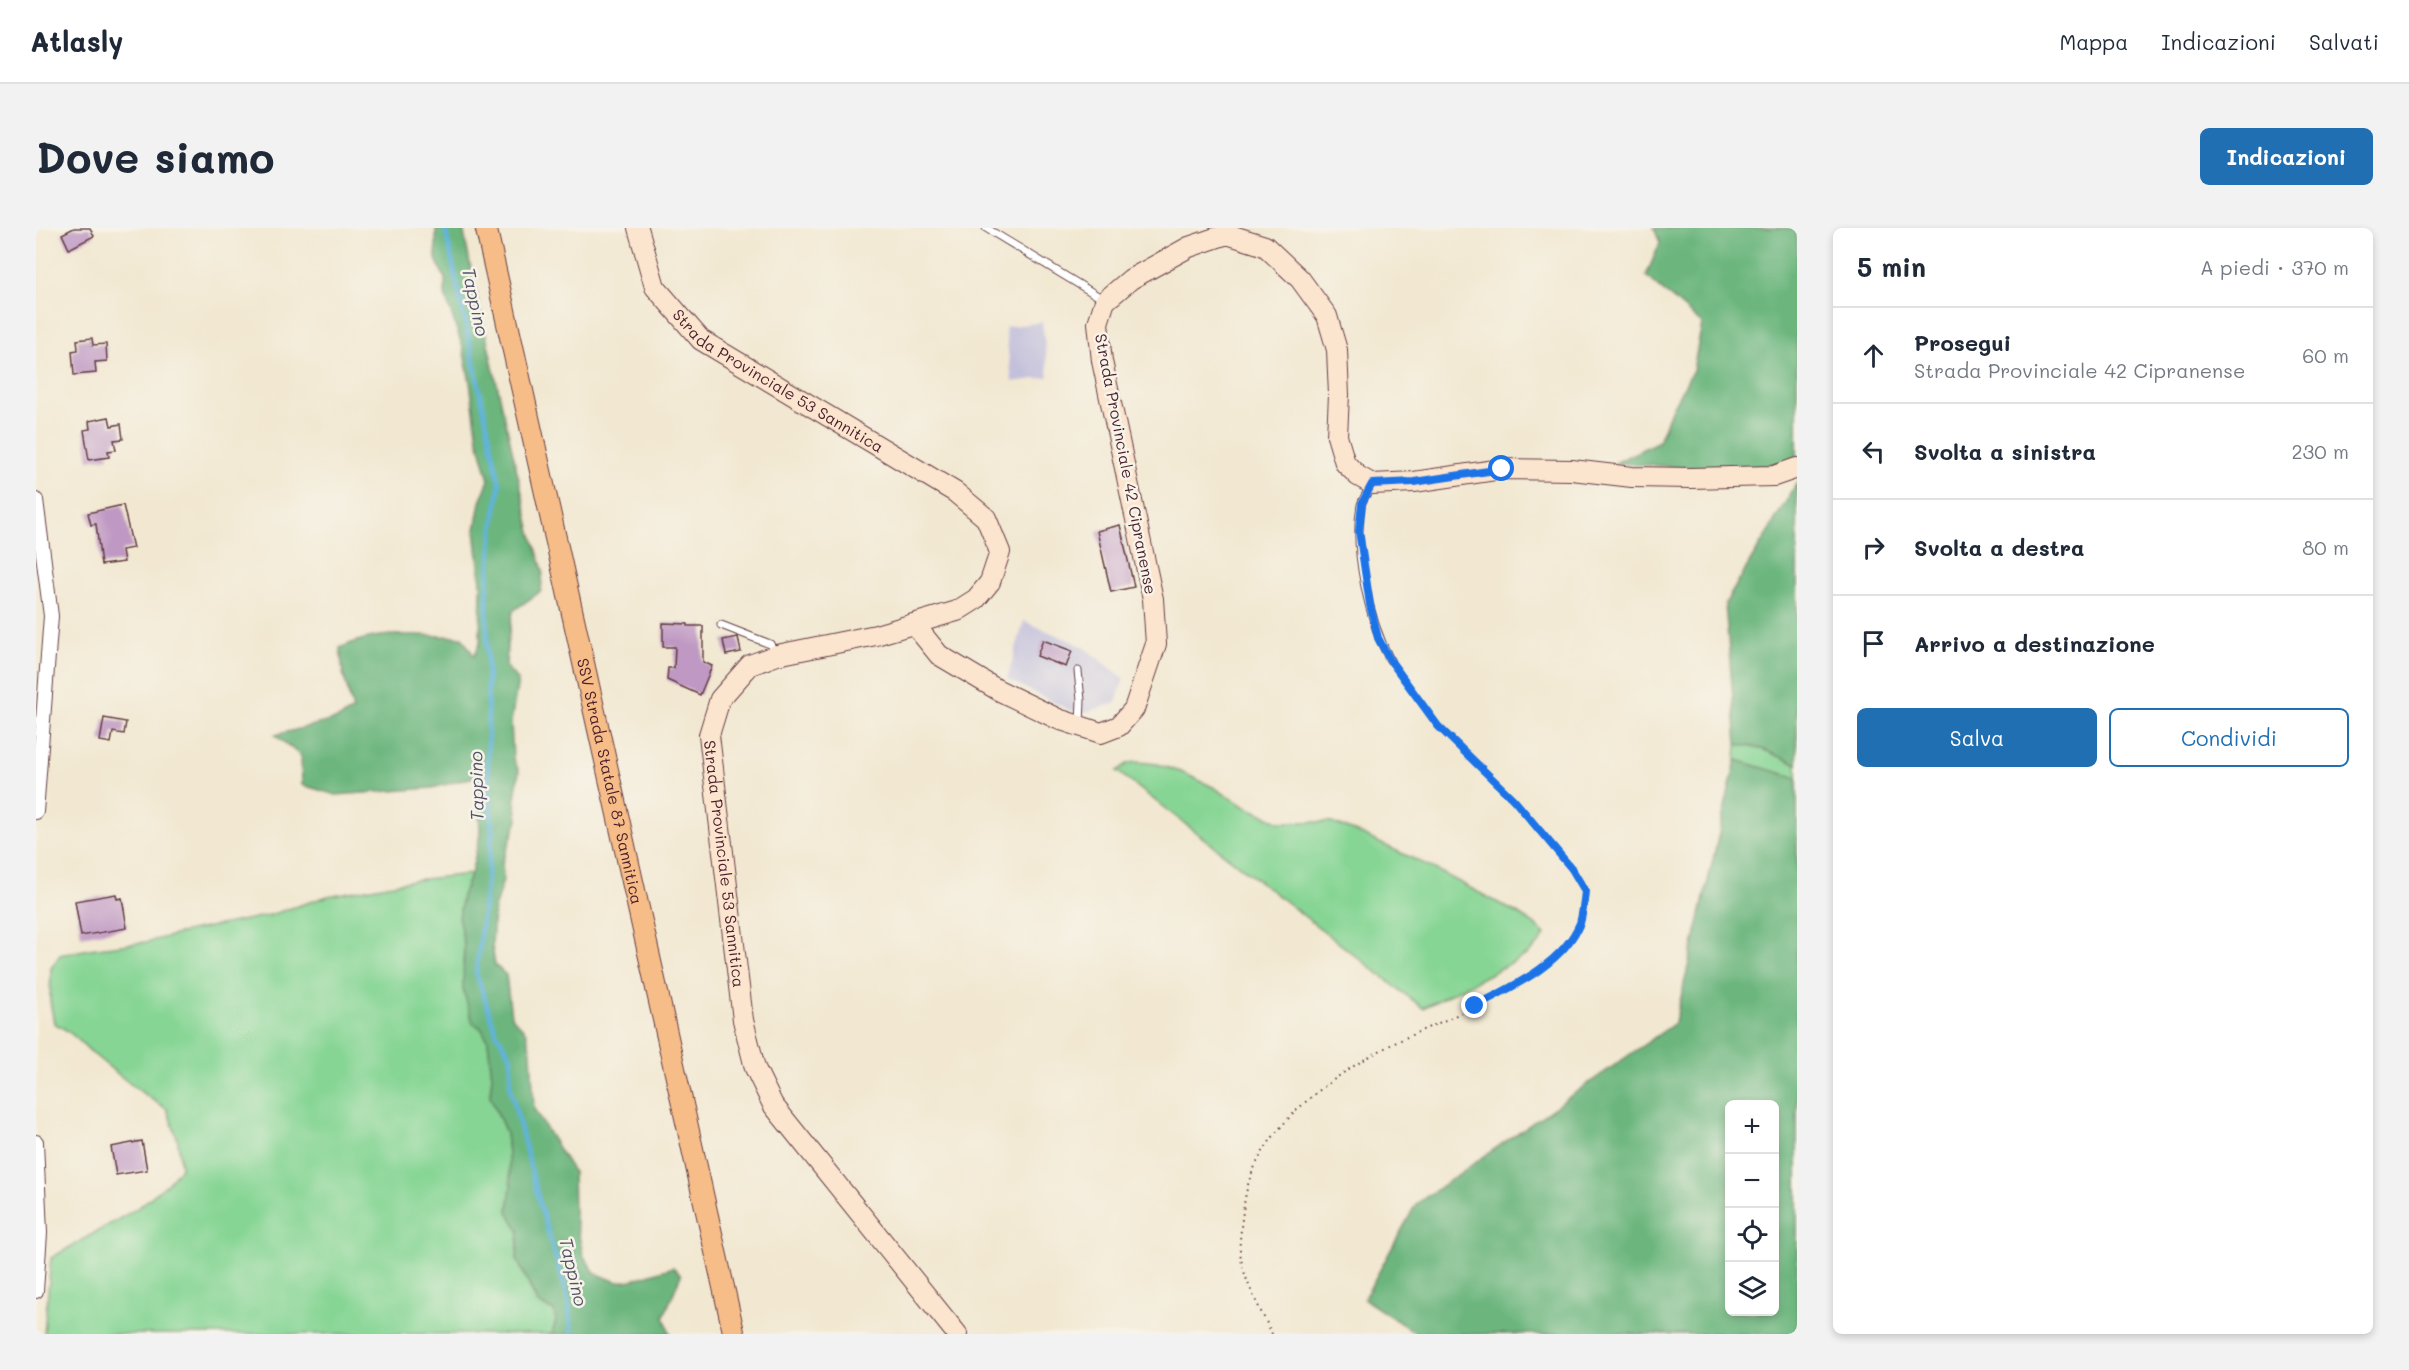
<!DOCTYPE html>
<html lang="it">
<meta charset="utf-8">
<style>
:root{--surface:#fff;--page:#f2f2f3;--text:#1f2937;--muted:#747a83;--line:#e0e1e3;--accent:#1f6fb2}
body{margin:0;font-family:Mali,sans-serif;background:var(--page);color:var(--text)}
.controls{position:absolute;right:18px;bottom:18px;display:grid;overflow:hidden;border-radius:9px;box-shadow:0 3px 9px #0003}
.controls button{width:54px;height:54px;display:grid;place-items:center;padding:0;border:0;border-bottom:2px solid var(--line);background:var(--surface);color:var(--text);font:30px sans-serif}
.stop{position:absolute;width:18px;height:18px;margin:-14px;border:4px solid #1a73e8;border-radius:50%;background:#fff}
.stop.end{background:#1a73e8;border-color:#fff;box-shadow:0 2px 6px #0008}
.list{margin:0;padding:0;list-style:none}
h2{display:flex;justify-content:space-between;align-items:center;height:78px;margin:0;padding:0 24px;font-size:26px}
h2 small{font-size:20px;font-weight:400;color:var(--muted)}
.list li{display:grid;grid-template-columns:39px 1fr auto;gap:18px;align-items:center;box-sizing:border-box;height:96px;padding:0 24px;border-top:2px solid var(--line)}
.list b{display:block;font-size:22px;white-space:nowrap}
.list p{margin:0;font-size:20px;white-space:nowrap;color:var(--muted)}
.list em{font-size:20px;font-style:normal;color:var(--muted)}
.actions{display:flex;gap:12px;padding:18px 24px}
.actions a{flex:1;padding:14px 0;border:2px solid var(--accent);border-radius:9px;text-align:center;font-size:21px;color:var(--accent)}
.actions .main{background:var(--accent);color:#fff}
.icon{flex:none;width:33px;height:33px;fill:none;stroke:currentColor;stroke-width:2;stroke-linecap:round;stroke-linejoin:round}
.map{position:relative;flex:none;width:1761px;height:1106px;overflow:hidden;border-radius:9px}
header{display:flex;align-items:center;gap:36px;box-sizing:border-box;height:84px;padding:0 30px;background:var(--surface);border-bottom:2px solid var(--line)}
header strong{font-size:28px}
nav{display:flex;gap:33px;margin-inline-start:auto;font-size:21px}
.intro{display:flex;align-items:center;justify-content:space-between;box-sizing:border-box;height:144px;padding:0 36px}
h1{margin:0;font-size:42px}
.button{padding:15px 27px;border-radius:9px;background:var(--accent);color:#fff;font-size:21px;font-weight:700}
main{display:flex;gap:36px;padding:0 36px}
aside{flex:1;background:var(--surface);border-radius:9px;box-shadow:0 3px 9px #0003}
.map>svg:first-child{display:block}
.industrial{fill:#c3c0db}
.green{fill:#86d594;stroke:#687a60;stroke-width:1.5}
.forest{fill:#6cb67e;stroke:#5b6a54;stroke-width:1.5;fill-rule:evenodd}
.lines{fill:none;stroke-linecap:round;stroke-linejoin:round}
.stream{stroke:#60b4dc;stroke-width:4.5}
.building{fill:#bf98c3}
.lane-casing{stroke:#633d44;stroke-width:9}
.street-casing{stroke:#633d44;stroke-width:16}
.secondary-casing{stroke:#633d44;stroke-width:22}
.primary-casing{stroke:#633d44;stroke-width:23}
.path{stroke:#633d44;stroke-width:2;stroke-dasharray:1.5 4.5;stroke-linecap:butt}
.lane{stroke:#fff;stroke-width:7}
.street{stroke:#fff;stroke-width:14}
.secondary{stroke:#fce5cf;stroke-width:20}
.primary{stroke:#f7bd88;stroke-width:21}
.route{stroke:#1a73e8;stroke-width:8}
.labels{text-anchor:middle;stroke-width:5;stroke-linejoin:round;paint-order:stroke}
.street-label{font-size:16px;fill:#4a1f2b;stroke:#f7f3e8}
.water-label{font-size:18px;font-style:italic;fill:#525369;stroke:#f7f3e8}
</style>
<header>
<strong>Atlasly</strong>
<nav><a>Mappa</a><a>Indicazioni</a><a>Salvati</a></nav>
</header>
<div class="intro"><h1>Dove siamo</h1><a class="button">Indicazioni</a></div>
<main>
<div class="map">
<svg width="1761" height="1106" viewBox="0 0 1761 1106">
<rect width="100%" height="100%" fill="#f7f3e8"/>
<filter id="ink" filterUnits="userSpaceOnUse"><feTurbulence type="fractalNoise" baseFrequency=".0167" numOctaves="2"/><feDisplacementMap in="SourceGraphic" scale="12" xChannelSelector="R" yChannelSelector="G"/><feConvolveMatrix kernelMatrix="1 2 1 2 8 2 1 2 1" color-interpolation-filters="sRGB"/></filter>
<filter id="wash" filterUnits="userSpaceOnUse"><feTurbulence type="fractalNoise" baseFrequency=".008" numOctaves="4" result="noise"/><feDisplacementMap in="SourceGraphic" scale="24" xChannelSelector="R" yChannelSelector="G"/><feGaussianBlur stdDeviation="1.35" result="paint"/><feColorMatrix in="noise" values="0 0 0 0 0 0 0 0 0 0 0 0 0 0 0 0 0 1.4 0 .05"/><feComposite in="paint" operator="in"/></filter>
<g filter="url(#wash)">
<rect width="100%" height="100%" fill="#f2e8d1"/>
<!-- industrial -->
<g class="industrial">
<polygon points="1006,94 1013,149 976,154 969,99"/>
<polygon points="988,393 1046,418 1088,450 1080,475 1047,485 1033,482 971,451"/>
</g>
<!-- green -->
<g class="green">
<polygon points="1701,516 1726,521 1761,536 1761,550 1700,532"/>
<polygon points="1102,534 1121,536 1145,544 1177,559 1206,577 1244,594 1293,594 1318,603 1393,638 1481,685 1498,696 1509,706 1504,715 1491,727 1387,780 1081,543 1093,535"/>
<path d="M435,646L426,668L423,692L428,717L427,736L445,800L452,813L456,848L454,868L470,905L475,958L472,984L483,1002L481,1031L501,1075L518,1083L520,1092L516,1106H8L15,1030L102,980L131,956L145,940L142,913L131,881C106,866 84,848 62,830C45,816 38,805 18,795L14,773L15,740L24,727L53,721L111,714L154,703L234,687L292,668L379,652Z"/>
</g>
<!-- forest -->
<g class="forest">
<path d="M400,0H427L437,51L494,300L507,342L505,363L477,383L471,417L470,439L482,452L475,494L477,531L483,543L479,571L482,592L466,634L467,652L458,681L456,717L459,737L470,747L475,788L490,804L495,824L498,881L537,944L538,985L547,1027L559,1045L581,1054L596,1052L637,1039L645,1047L628,1088L634,1106H516L520,1093L518,1083L502,1075L481,1031L483,1002L472,984L475,958L470,905L454,868L456,848L452,813L445,800L437,795L427,762L428,717L423,692L426,668L435,646L444,606L442,548L396,560L300,567L266,557L265,528L239,507L302,491L317,482L307,445L304,420C344,400 384,408 426,409L438,428L444,415L445,355L439,302L444,274L453,252L442,212L434,154L427,120L409,67V51L400,31Z"/>
<polygon points="1618,0 1761,0 1761,237 1671,241 1579,235 1623,213 1636,180 1657,142 1666,96 1610,48 1624,15"/>
<polygon points="1761,255 1761,536 1726,521 1701,516 1689,376"/>
<path d="M1700,532L1761,550V1106H1381L1328,1071L1380,976L1639,795ZM1694,876H1738V1084H1694Z"/>
</g>
<g class="lines">
<!-- stream -->
<polyline class="stream" points="409,0 464,257 457,298 451,370 452,540 456,605 440,745 460,804 475,829 474,859 504,977 531,1067 536,1106"/>
</g>
<g id="blocks">
<!-- building -->
<g class="building">
<polygon points="38,0 54,0 58,8 33,21 26,6"/>
<polygon points="56,110 57,117 70,116 71,133 59,134 60,145 38,147 36,123 42,122 41,112"/>
<polygon points="73,189 75,198 85,196 87,211 78,212 80,222 72,223 73,229 53,232 48,202 54,201 53,193"/>
<polygon points="87,277 97,320 86,322 88,334 65,337 60,296 55,297 52,285"/>
<polygon points="1084,297 1098,359 1075,364 1061,303"/>
<polygon points="627,395 652,396 652,398 667,398 667,434 676,438 664,467 631,452 632,440 638,440 639,419 627,419"/>
<polygon points="702,409 705,424 690,427 687,412"/>
<polygon points="1007,412 1036,423 1030,439 1001,428"/>
<polygon points="68,490 90,494 88,506 77,504 75,515 64,513"/>
<polygon points="80,666 81,671 86,670 91,700 45,708 39,673"/>
<polygon points="106,913 111,942 80,947 75,919"/>
</g>
</g>
</g>
<g filter="url(#ink)">
<use href="#blocks" fill-opacity="0" stroke="#633d44" stroke-width="1.5"/>
<g class="lines">
<defs>
<g id="lane">
<polyline points="950,0 1067,71"/>
<path d="M1336,257C1332,263 1327,270 1325,277C1317,323 1333,392 1354,432"/>
<polyline points="685,397 734,416 739,425"/>
<polyline points="1042,443 1045,472 1044,497"/>
</g>
<g id="street">
<polyline points="0,272 15,388 0,584"/>
<polyline points="0,914 4,1005 0,1063"/>
</g>
<g id="secondary">
<path id="s1" d="M602,0L619,59L665,112L919,264L950,290L964,324L954,354L940,371L921,383L840,407L741,427L714,437L684,471L673,507L707,792L719,840L737,877L921,1106"/>
<polyline points="878,396 903,427 962,462 1022,491 1065,505 1083,498 1098,481 1120,416 1117,371 1066,133 1062,95 1069,73 1095,51 1153,19 1191,6 1229,18 1264,51 1291,88 1301,122 1303,167 1301,208 1309,235 1322,248 1336,256 1378,254 1466,241 1536,242 1596,249 1654,250 1738,248 1761,240"/>
</g>
<g id="primary">
<path id="s2" d="M450,0L698,1106"/>
</g>
</defs>
<!-- lane casing -->
<use href="#lane" class="lane-casing"/>
<!-- street casing -->
<use href="#street" class="street-casing"/>
<!-- secondary casing -->
<use href="#secondary" class="secondary-casing"/>
<!-- primary casing -->
<use href="#primary" class="primary-casing"/>
<!-- path -->
<path class="path" d="M1236,1106C1224,1080 1206,1051 1204,1022C1203,1014 1205,1006 1205,999C1207,983 1209,965 1214,950C1236,892 1293,851 1345,822C1399,792 1521,756 1544,694C1547,684 1548,673 1549,663C1510,600 1455,553 1404,500C1387,483 1374,460 1360,441"/>
<!-- lane -->
<use href="#lane" class="lane"/>
<!-- street -->
<use href="#street" class="street"/>
<!-- secondary -->
<use href="#secondary" class="secondary"/>
<!-- primary -->
<use href="#primary" class="primary"/>
</g>
</g>
<g class="lines" filter="url(#ink)">
<!-- route -->
<path class="route" d="M1439,778C1476,759 1527,736 1544,695C1547,685 1548,673 1549,663L1536,641L1478,572L1402,498L1354,432L1342,410L1334,377L1323,303L1326,275L1336,256L1378,254L1466,241"/>
</g>
<g class="labels">
<!-- street labels -->
<g class="street-label">
<text dy="6" stroke="none"><textPath href="#s1" startOffset="218">Strada Provinciale 53 Sannitica</textPath></text>
<text transform="translate(1090 236) rotate(79)" y="6">Strada Provinciale 42 Cipranense</text>
<text dy="6" stroke="none"><textPath href="#s2" startOffset="567">SSV Strada Statale 87 Sannitica</textPath></text>
<text dy="6" stroke="none"><textPath href="#s1" startOffset="1008">Strada Provinciale 53 Sannitica</textPath></text>
</g>
<!-- water labels -->
<g class="water-label">
<text transform="translate(439 74) rotate(78)" y="6">Tappino</text>
<text transform="translate(441 558) rotate(-91)" y="6">Tappino</text>
<text transform="translate(537 1044) rotate(77)" y="6">Tappino</text>
</g>
</g>
</svg>
<div class="controls">
<button>+</button>
<button>−</button>
<button><svg class="icon" aria-label="locate" viewBox="0 0 24 24"><circle cx="12" cy="12" r="6"/><path d="M12 2v4M12 18v4M2 12h4M18 12h4"/></svg></button>
<button><svg class="icon" aria-label="layers" viewBox="0 0 24 24"><path d="M12 4l9 5-9 5-9-5zM3 14l9 5 9-5"/></svg></button>
</div>
<div class="stop" style="left:1466px;top:241px"></div>
<div class="stop end" style="left:1439px;top:778px"></div>
</div>
<aside>
<h2>5 min<small>A piedi · 370 m</small></h2>
<ul class="list">
<li><svg class="icon" aria-label="ahead" viewBox="0 0 24 24"><path d="M12 20V5M6 11l6-6 6 6"/></svg><div><b>Prosegui</b><p>Strada Provinciale 42 Cipranense</p></div><em>60 m</em></li>
<li><svg class="icon" aria-label="left" viewBox="0 0 24 24"><path d="M17 20v-9H6M10 6l-5 5 5 5"/></svg><div><b>Svolta a sinistra</b></div><em>230 m</em></li>
<li><svg class="icon" aria-label="right" viewBox="0 0 24 24"><path d="M7 20v-9h11M14 6l5 5-5 5"/></svg><div><b>Svolta a destra</b></div><em>80 m</em></li>
<li><svg class="icon" aria-label="arrive" viewBox="0 0 24 24"><path d="M6 21V4h12l-3 4 3 4H6"/></svg><div><b>Arrivo a destinazione</b></div></li>
</ul>
<div class="actions"><a class="main">Salva</a><a>Condividi</a></div>
</aside>
</main>
